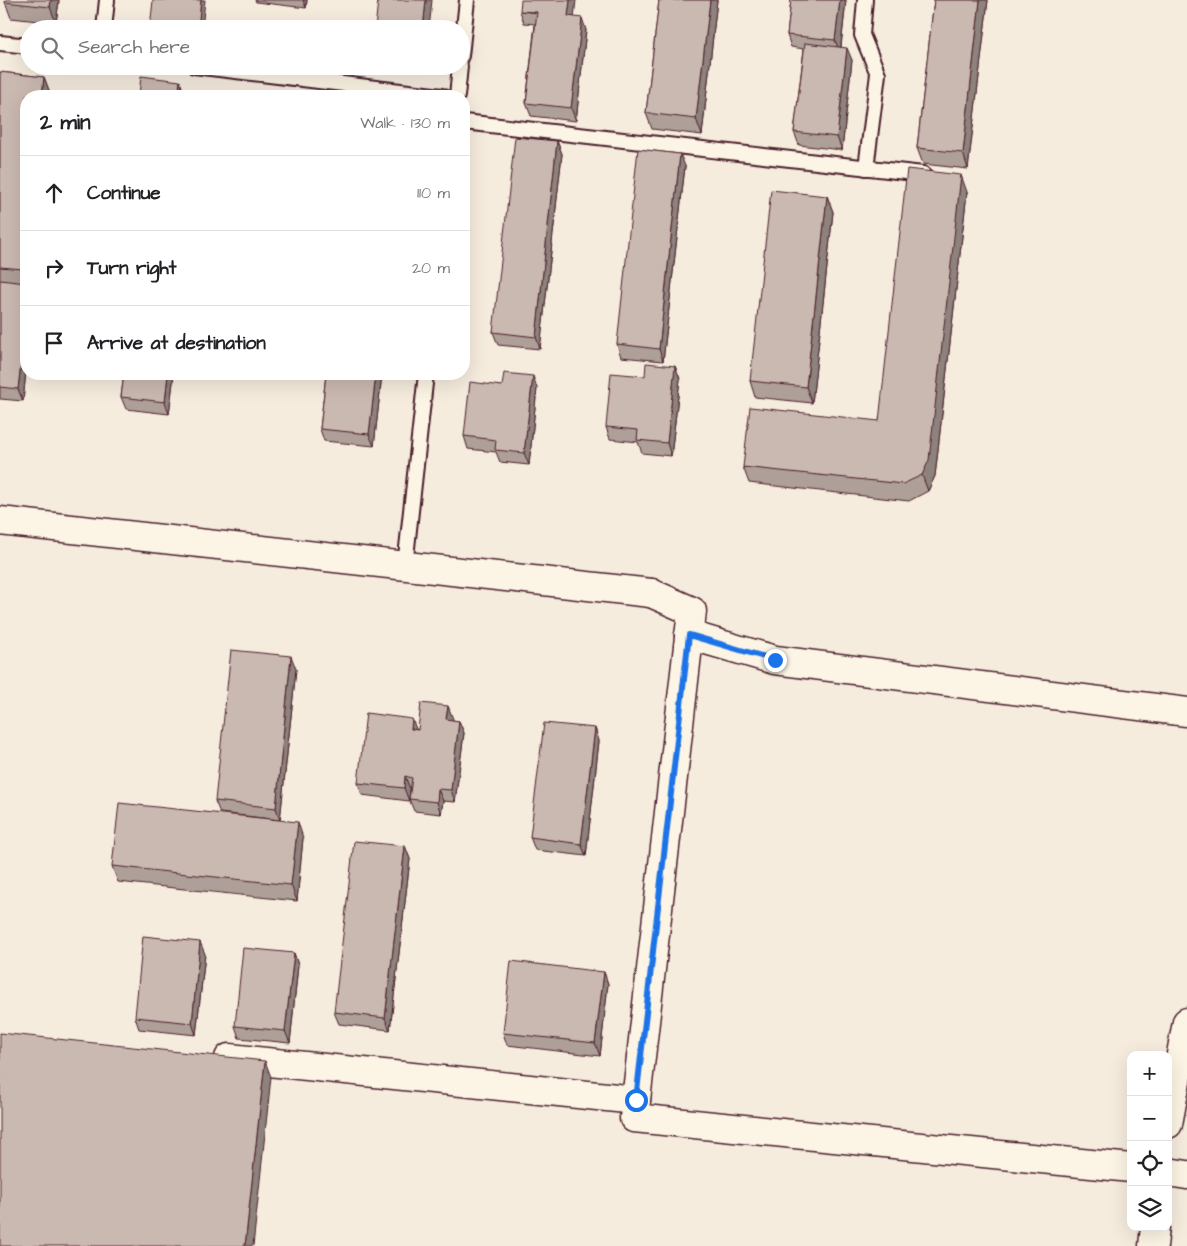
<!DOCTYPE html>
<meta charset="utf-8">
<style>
:root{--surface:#fff;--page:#f2f2f2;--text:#202124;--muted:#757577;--line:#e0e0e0}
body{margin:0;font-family:"Architects Daughter",sans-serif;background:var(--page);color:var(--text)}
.controls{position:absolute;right:15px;bottom:15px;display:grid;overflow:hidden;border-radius:10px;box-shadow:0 5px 20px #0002}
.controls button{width:45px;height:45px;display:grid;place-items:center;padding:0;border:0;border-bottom:1px solid var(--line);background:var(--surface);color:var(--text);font:25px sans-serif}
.stop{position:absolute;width:15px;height:15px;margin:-11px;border:4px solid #1a73e8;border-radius:50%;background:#fff}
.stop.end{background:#1a73e8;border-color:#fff;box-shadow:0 1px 5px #0008}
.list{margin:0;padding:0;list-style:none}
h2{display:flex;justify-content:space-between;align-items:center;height:65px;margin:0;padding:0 20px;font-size:21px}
h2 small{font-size:16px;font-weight:400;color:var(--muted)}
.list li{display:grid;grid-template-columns:32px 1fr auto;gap:15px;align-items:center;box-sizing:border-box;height:75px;padding:0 20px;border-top:1px solid var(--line)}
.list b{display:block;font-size:19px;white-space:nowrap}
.list em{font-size:16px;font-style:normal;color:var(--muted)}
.icon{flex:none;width:28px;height:28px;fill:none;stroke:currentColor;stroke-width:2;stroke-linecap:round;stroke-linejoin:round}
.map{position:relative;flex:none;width:1187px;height:1246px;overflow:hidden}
.search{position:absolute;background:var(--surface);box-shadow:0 5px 20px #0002;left:20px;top:20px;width:450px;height:55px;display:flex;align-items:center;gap:12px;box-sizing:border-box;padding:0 18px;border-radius:28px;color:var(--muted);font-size:19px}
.panel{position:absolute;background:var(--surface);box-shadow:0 5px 20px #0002;left:20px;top:90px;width:450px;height:290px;border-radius:20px}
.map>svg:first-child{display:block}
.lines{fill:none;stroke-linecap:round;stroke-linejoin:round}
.service-casing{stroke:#4a1f2b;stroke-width:18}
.minor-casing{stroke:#4a1f2b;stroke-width:31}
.tertiary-casing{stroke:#4a1f2b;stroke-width:31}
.service{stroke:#fcf5e5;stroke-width:14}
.minor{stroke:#fcf5e5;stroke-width:28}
.tertiary{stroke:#fcf5e5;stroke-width:28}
.wall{fill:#ae9f98;stroke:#4a1f2b}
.shaded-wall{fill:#8d827c;stroke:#4a1f2b}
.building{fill:#cab9b1;stroke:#4a1f2b}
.route{stroke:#1a73e8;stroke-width:6}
</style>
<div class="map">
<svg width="1187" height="1246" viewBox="0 0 1187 1246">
<rect width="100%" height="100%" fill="#f5ecde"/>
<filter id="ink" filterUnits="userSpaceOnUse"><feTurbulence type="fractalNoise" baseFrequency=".02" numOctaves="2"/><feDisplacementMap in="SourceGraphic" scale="10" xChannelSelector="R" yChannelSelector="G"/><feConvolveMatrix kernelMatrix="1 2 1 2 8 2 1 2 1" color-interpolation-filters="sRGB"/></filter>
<g filter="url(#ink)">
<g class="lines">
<defs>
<g id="service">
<polyline points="865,0 862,35 878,74 866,168"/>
<polyline points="104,29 107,0"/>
<polyline points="0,43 29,46"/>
<polyline points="461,56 467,0"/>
<polyline points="194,66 442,96"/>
<polyline points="457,96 460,66"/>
<polyline points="464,122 923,174"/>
<polyline points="405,566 426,374"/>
</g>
<g id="minor">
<polyline points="651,593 692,611 634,1118 1131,1168"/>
<polyline points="689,635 775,660 1187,712"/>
<polyline points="229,1058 636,1100"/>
<polyline points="1168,1124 1187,1022"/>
<polyline points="1168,1172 1187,1175"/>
<polyline points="1153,1246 1155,1227"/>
</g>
<polyline id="tertiary" points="0,521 651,593"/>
</defs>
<!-- service casing -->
<use href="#service" class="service-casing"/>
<!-- minor casing -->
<use href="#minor" class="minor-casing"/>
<!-- tertiary casing -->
<use href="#tertiary" class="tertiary-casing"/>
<!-- service -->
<use href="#service" class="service"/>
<!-- minor -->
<use href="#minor" class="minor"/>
<!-- tertiary -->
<use href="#tertiary" class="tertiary"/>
</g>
<!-- wall -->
<g class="wall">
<polygon points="59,0 56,23 11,18 5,2"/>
<polygon points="255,0 307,0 306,8 256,2"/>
<polygon points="659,0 717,0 702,135 652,129 646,113"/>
<polygon points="791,0 846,0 841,47 852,60 842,150 799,145 794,132 804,49 791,47 787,35"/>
<polygon points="934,0 988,0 968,169 923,164 917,148"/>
<polygon points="520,11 574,17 586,30 576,121 531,116 526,103 535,24 524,23"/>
<polygon points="0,72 44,77 50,93 26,96 26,371 23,401 0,399"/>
<polygon points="557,141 562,154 540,349 498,345 493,332"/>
<polygon points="685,166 663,361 621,357 617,344"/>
<polygon points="967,192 935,476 928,491 909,501 749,483 743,467 879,421"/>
<polygon points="827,196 833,212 812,403 755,397 750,381"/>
<polygon points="675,366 680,379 671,456 642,453 638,442 610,439 606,427 645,376"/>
<polygon points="124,374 174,374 169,414 126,409 121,397"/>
<polygon points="326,374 382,374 374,446 324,441 320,429"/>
<polygon points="502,386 537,388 529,465 500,462 496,452 468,449 464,436"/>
<polygon points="296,669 280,820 220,813 215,801"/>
<polygon points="448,706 452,720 459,721 464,733 455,802 443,801 441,814 414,811 409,799 411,789 410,789 409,801 362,795 358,783 416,729 418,730"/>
<polygon points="595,728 599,741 586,856 535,850 530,837"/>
<polygon points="303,838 297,901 118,882 112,866"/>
<polygon points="405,846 410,859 390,1030 339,1024 334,1012"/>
<polygon points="294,953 298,965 290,1043 239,1038 235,1026"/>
<polygon points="205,954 196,1035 139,1029 135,1017"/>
<polygon points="604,972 608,984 600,1056 507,1045 503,1033"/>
</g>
<!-- shaded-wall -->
<g class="shaded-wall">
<polygon points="51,0 59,0 56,23 50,7"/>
<polygon points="201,0 205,0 202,29 198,29"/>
<polygon points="303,0 307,0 306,8"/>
<polygon points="426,0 432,0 429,29 423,29"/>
<polygon points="570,0 576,0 573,28 568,16"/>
<polygon points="710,0 717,0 702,135 696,119"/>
<polygon points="840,0 846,0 840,53 835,40"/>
<polygon points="980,0 988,0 968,169 963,153"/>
<polygon points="582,18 586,30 576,121 571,108"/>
<polygon points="847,48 852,60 842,150 837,137"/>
<polygon points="44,77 50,93 50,96 42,96"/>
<polygon points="180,81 184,93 184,96 178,96"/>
<polygon points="557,141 562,154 540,349 536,337"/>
<polygon points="680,154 685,166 663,361 659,349"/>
<polygon points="961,175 967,192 935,476 928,491 922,475"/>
<polygon points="827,196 833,212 812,403 806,387"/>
<polygon points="26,238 26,279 23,269"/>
<polygon points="26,319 26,371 23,401 18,389"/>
<polygon points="675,366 680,379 671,456 667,443"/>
<polygon points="168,374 174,374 169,414 165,402"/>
<polygon points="376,374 382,374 374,446 369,434"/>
<polygon points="533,376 537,388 529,465 524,453"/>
<polygon points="291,656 296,669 280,820 276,808"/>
<polygon points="448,706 453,719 451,731 446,719"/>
<polygon points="412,719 417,731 411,729"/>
<polygon points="459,721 464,733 455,802 451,790"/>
<polygon points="595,728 599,741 586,856 581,844"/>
<polygon points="405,776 410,789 409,801 404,788"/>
<polygon points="438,789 443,801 441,814 437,802"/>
<polygon points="298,822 303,838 297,901 291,885"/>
<polygon points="405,846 410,859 390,1030 385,1018"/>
<polygon points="200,942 205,954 196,1035 192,1023"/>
<polygon points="294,953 298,965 290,1043 285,1031"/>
<polygon points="604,972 608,984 600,1056 595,1043"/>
<polygon points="265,1061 271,1077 253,1246 245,1246"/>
</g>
<!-- building -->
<g class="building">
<polygon points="5,0 51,0 50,7 5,2"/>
<polygon points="153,0 201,0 198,29 150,29"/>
<polygon points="378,0 426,0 423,29 375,29"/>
<polygon points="521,0 570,0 568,16 582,18 571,108 526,103 537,12 520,11"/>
<polygon points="659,0 710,0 696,119 646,113"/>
<polygon points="791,0 840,0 835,40 787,35"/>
<polygon points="934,0 980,0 963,153 917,148"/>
<polygon points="805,43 847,48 837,137 794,132"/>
<polygon points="0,72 44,77 42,96 26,96 26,238 23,269 0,267"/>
<polygon points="141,76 180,81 178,96 139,96"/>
<polygon points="515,137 557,141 536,337 493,332"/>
<polygon points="638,149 680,154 659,349 617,344"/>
<polygon points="907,169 961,175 929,460 922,475 903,484 743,467 750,407 879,421"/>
<polygon points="771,190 827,196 806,387 750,381"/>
<polygon points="0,280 26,283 26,319 18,389 0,387"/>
<polygon points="646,363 675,366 667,443 637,440 638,430 606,427 611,373 645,376"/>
<polygon points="504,373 533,376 524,453 495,450 496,440 464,436 470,382 502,386"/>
<polygon points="124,374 168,374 165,402 121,397"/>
<polygon points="326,374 376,374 369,434 320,429"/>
<polygon points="231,650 291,656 276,808 215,801"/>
<polygon points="421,703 448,706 446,719 459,721 451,790 438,789 437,802 409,799 412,778 405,776 404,788 358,783 366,713 412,719 411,729 418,730"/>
<polygon points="544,723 595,728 581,844 530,837"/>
<polygon points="119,803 298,822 291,885 112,866"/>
<polygon points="354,841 405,846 385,1018 334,1012"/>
<polygon points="143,936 200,942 192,1023 135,1017"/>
<polygon points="243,948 294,953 285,1031 235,1026"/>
<polygon points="511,961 604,972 595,1043 503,1033"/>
<polygon points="0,1033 265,1061 245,1246 0,1246"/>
</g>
</g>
<g class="lines" filter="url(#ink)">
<!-- route -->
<polyline class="route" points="636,1100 689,635 775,660"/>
</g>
</svg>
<div class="controls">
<button>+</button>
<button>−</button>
<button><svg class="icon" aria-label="locate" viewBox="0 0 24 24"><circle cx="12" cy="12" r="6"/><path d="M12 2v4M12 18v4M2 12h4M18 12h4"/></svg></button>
<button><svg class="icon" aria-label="layers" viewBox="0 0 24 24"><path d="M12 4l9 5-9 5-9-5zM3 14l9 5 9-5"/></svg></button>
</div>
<div class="stop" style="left:636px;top:1100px"></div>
<div class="stop end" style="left:775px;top:660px"></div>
<div class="search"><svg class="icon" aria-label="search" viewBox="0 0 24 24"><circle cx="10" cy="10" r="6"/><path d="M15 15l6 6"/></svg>Search here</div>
<section class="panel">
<h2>2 min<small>Walk · 130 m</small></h2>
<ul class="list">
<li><svg class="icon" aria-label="ahead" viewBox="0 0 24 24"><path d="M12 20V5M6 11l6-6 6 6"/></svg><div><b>Continue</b></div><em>110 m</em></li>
<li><svg class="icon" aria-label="right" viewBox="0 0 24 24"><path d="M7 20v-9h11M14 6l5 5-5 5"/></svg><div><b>Turn right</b></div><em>20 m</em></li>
<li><svg class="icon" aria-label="arrive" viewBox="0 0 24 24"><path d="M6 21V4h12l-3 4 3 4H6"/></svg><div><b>Arrive at destination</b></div></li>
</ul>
</section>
</div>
